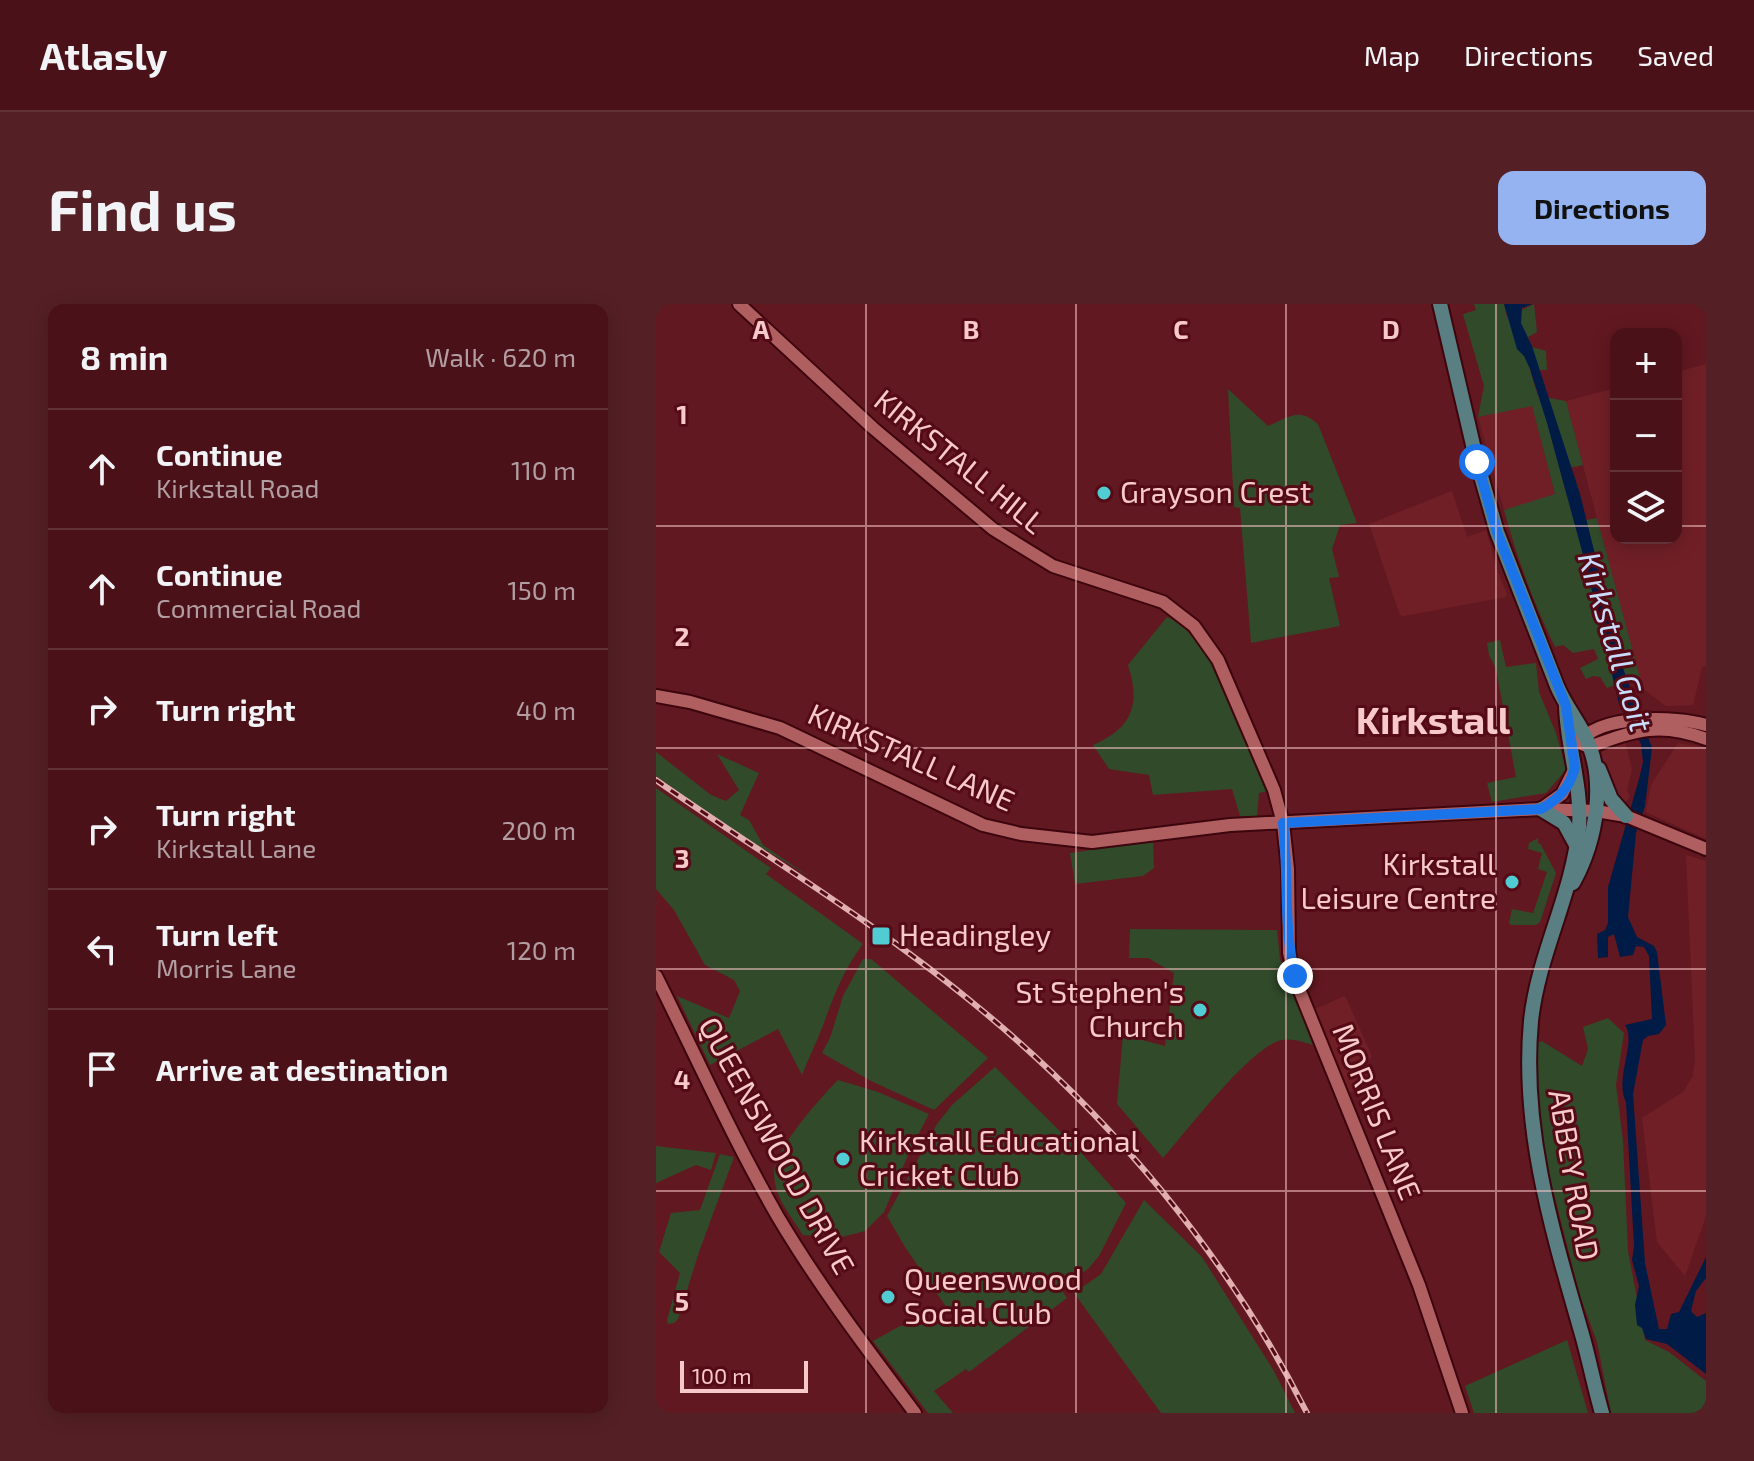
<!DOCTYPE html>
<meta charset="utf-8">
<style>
:root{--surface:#4a1218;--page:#542025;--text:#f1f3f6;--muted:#b29ea2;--line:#613237;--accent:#95b2f1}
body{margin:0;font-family:"Exo 2",sans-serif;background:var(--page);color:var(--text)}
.controls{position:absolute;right:24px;top:24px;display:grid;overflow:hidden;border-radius:16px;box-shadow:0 4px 20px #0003}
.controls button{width:72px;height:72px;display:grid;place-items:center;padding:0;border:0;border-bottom:2px solid var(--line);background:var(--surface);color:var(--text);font:40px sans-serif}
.scale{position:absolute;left:24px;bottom:20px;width:128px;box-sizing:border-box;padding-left:8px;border:4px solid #f7c9c9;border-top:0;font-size:22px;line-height:28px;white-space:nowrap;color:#f7c9c9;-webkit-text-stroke:6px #550b16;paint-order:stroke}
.stop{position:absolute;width:24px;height:24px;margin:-18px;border:6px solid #1a73e8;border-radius:50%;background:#fff}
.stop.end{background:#1a73e8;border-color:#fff;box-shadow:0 2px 8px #0008}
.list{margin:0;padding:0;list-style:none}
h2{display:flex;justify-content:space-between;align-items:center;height:104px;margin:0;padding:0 32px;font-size:34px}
h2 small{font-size:26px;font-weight:400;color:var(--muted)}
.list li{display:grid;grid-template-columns:52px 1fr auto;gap:24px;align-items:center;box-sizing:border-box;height:120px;padding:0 32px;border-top:2px solid var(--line)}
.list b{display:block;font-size:30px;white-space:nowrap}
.list p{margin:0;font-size:26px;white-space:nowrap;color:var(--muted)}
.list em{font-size:26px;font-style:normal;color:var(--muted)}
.icon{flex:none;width:44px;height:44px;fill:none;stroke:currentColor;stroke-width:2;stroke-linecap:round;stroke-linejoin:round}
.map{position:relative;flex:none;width:1050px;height:1109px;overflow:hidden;border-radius:16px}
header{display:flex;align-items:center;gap:48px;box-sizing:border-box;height:112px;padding:0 40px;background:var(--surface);border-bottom:2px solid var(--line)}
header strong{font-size:38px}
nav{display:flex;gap:44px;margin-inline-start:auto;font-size:28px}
.intro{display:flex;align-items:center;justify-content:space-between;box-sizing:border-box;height:192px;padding:0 48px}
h1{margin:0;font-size:56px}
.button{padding:20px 36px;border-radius:16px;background:var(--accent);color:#111;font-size:28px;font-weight:700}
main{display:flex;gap:48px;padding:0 48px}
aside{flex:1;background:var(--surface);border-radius:16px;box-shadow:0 4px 20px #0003}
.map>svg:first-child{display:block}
.built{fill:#711f27}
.green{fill:#314a2a}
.water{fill:#011b47}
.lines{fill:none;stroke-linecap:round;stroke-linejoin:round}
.secondary-casing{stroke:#3d050d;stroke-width:16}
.primary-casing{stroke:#3d050d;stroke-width:18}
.secondary{stroke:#b05f61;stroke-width:12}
.primary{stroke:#597f83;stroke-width:14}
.rail-casing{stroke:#e1afb0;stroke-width:6}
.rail{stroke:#550b16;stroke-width:3;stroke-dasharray:9;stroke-linecap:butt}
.route{stroke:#1a73e8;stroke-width:10}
.grid{fill:none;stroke:#f7c9c9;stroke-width:2;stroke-opacity:0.55}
.poi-dot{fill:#51ccd2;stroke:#550b16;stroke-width:3}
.labels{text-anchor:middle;stroke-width:6;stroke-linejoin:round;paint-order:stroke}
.street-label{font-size:30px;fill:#f7c9c9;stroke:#550b16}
.poi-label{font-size:30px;fill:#f7c9c9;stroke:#550b16;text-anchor:start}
.water-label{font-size:32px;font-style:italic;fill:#c9ddfb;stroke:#550b16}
.district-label{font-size:38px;font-weight:bold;fill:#f7c9c9;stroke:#550b16}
.grid-label{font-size:26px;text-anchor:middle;font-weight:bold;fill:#f7c9c9;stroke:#550b16;stroke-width:6;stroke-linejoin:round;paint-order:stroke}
</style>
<header>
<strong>Atlasly</strong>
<nav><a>Map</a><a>Directions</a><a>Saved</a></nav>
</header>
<div class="intro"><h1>Find us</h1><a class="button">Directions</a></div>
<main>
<aside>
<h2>8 min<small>Walk · 620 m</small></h2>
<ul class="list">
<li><svg class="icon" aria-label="ahead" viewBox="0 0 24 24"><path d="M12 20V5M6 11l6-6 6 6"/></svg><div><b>Continue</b><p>Kirkstall Road</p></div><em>110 m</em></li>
<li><svg class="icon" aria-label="ahead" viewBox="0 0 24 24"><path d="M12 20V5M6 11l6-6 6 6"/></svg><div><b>Continue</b><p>Commercial Road</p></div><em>150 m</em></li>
<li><svg class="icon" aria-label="right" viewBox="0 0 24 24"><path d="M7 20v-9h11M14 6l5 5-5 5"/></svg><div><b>Turn right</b></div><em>40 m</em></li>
<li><svg class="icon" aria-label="right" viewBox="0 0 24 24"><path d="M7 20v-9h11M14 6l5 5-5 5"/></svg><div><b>Turn right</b><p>Kirkstall Lane</p></div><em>200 m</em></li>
<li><svg class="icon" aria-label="left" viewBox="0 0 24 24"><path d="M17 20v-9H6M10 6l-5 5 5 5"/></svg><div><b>Turn left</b><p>Morris Lane</p></div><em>120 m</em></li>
<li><svg class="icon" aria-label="arrive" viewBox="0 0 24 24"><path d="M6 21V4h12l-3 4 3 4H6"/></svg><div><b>Arrive at destination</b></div></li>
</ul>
</aside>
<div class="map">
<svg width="1050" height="1109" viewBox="0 0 1050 1109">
<rect width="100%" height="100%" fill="#621820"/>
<!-- built -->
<g class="built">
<polygon points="1050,60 1050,362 1046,363 1037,401 1010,402 986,384 910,97 960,84 960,234 1020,234 1020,68"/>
<polygon points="876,101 899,191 848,206 822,113"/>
<polygon points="796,187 811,233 830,226 842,268 851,290 850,293 748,312 744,311 713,220"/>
<polygon points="969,437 976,465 971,487 974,492 969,499 961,494 942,450"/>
<polygon points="1022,439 1050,444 1050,535 990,508 995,481"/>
<polygon points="1030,551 1050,557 1050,912 1029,972 1001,938 986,814 1027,788 1037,772 1039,755"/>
<polygon points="689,692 716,752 712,758 721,778 693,789 654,707"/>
</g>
<!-- green -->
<g class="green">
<path d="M818,0H848L851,13L878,0L881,28L872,33L876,43L890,47L891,66H874L882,92L910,97L927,161L904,166L929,256L938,247L930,216L941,214L984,374L951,384L944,373L937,372L930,375L924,364L942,355L938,345L917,349L907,341L899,343C877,298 861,254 848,206L899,190L876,102L822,113L828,82L807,10L820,6Z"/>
<path d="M572,85L612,122C634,113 642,103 662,120L701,219L684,221L676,245L683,273L673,274L684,322L595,339L584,204L578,203Z"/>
<path d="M511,313C557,331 593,441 612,487L603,489L601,512H584L576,485L497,491L493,471L453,465L437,441C476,424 485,401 472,361Z"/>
<polygon points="844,336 850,363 880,359 883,388 900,429 910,466 890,489 836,498 831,479 860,473 840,365 833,351 831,339"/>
<polygon points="0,448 55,491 70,497 83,486 61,450 103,469 84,511 93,516 107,541 154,573 66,520 0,472"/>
<path d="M0,484L115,564L110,570L207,640C186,668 178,692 166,724C160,740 152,755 146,771L122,725L54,761L21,692L73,714L84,687L78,676L49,661L18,606L0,585Z"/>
<polygon points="882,534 882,540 884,539 900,569 884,618 880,621 855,621 853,619 856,605 877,609 891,568 882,565 886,549 872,545 873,539"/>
<polygon points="497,537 498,564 487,572 419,580 414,549"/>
<path d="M474,625L621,626L624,655L657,741C647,738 636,734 626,736C595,742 530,828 507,854L461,800L467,731L509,742L518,669L492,654H473Z"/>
<polygon points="207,655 215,655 332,754 278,806 215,777 166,749 174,734 187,692"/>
<polygon points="952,714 968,729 960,781 967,837 972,947 989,1036 1013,1048 1050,1077 1050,1109 955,1109 941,1038 924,992 886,843 879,796 878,740 886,737 926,762 932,745 927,723"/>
<polygon points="339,763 421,844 470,899 443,952 433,964 405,985 411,994 313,1068 310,1065 278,1087 297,1109 272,1109 217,1037 244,1022 340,1017 341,1003 293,1007 249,943 231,912 281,820 296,801"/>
<path d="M182,776L222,788L273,810L255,844L228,908L209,927L182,934L147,931C135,912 118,893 118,869C118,846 165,793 182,776Z"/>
<polygon points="0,842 60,849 55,866 40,861 0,879"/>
<polygon points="64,850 78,853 43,948 22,1015 18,1019 12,1020 11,1016 24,969 3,948 15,909 44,906"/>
<polygon points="488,896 546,953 618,1067 639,1109 505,1109 418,989 445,970"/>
<polygon points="911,1036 932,1109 818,1109 809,1082"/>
</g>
<!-- water -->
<path class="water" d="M848,0H877L866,4L865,19L876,42L924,190L968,367L996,444L989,502L980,529L972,613L981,633L998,642L1001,648L1010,721L1003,730L992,732L987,736L977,790L989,959L1003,1025H1011L1015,1010L1023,1008L1050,953V974L1040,987L1035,1007L1041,1013L1050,1009V1070L1011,1040L990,1035L986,1024L981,1021L979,1001L983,982L976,956L978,942L970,798C958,775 981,738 969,721L996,715L993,652L988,643L980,642L977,651L964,653L958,630L952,633V653L942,654L941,630L949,626L952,619V583L983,475L987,458L985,440L963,400L929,258L891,119L874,65L868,52L861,45Z"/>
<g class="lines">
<defs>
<g id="secondary">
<polyline points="83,0 217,124 337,225 397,262 507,298 538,322 562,356 618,486 627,519 632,565 633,649 639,675 763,981 806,1109"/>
<polyline points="0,392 34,398 124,424 327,521 365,530 436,538 574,521 885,505 940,507 970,512 1050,545"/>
<path d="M913,426L923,439L933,443C978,427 1002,417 1050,435"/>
<path d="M924,439C940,410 1022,412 1050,421"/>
<polyline points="885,505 906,490 919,464"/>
<path d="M0,672C40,752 77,835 122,913C163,982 211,1045 259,1109"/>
</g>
<g id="primary">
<path d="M784,0L821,158L841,228L901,382C908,399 919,413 928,430C952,475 940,537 917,579"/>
<path d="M910,402C911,443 926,482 923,523C917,590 882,650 875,717C865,824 896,926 925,1027C933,1054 938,1082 946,1109"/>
<polyline points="943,465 955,495 970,512"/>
<polyline points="885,505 908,519 920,541"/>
</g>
</defs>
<!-- secondary casing -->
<use href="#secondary" class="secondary-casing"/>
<!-- primary casing -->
<use href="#primary" class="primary-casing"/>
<!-- secondary -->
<use href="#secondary" class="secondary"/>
<!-- primary -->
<use href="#primary" class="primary"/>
<defs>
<path id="rail" d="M0,476C106,550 217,617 317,699C454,810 571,951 651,1109"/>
</defs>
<!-- rail casing -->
<use href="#rail" class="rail-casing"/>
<!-- rail -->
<use href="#rail" class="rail"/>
</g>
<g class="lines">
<!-- route -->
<path class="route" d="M639,672C627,623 633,570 627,519L885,505C903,495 913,484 919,464L910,402L841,228L821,158"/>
</g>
<!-- grid -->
<path class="grid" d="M210,0V1109M420,0V1109M630,0V1109M840,0V1109M0,222H960M1020,222H1050M0,444H1050M0,665H1050M0,887H1050"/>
<!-- markers -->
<g class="poi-dot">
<circle cx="448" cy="189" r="8"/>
<circle cx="856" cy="578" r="8"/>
<rect x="215" y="622" width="20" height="20" rx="4"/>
<circle cx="544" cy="706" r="8"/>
<circle cx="187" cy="855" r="8"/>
<circle cx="232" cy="993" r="8"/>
</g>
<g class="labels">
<!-- street labels -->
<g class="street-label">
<text transform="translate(303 158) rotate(39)" y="10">KIRKSTALL HILL</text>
<text transform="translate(255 454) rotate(24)" y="10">KIRKSTALL LANE</text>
<text transform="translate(720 808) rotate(68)" y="10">MORRIS LANE</text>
<text transform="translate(120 842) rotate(61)" y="10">QUEENSWOOD DRIVE</text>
<text transform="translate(917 871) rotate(80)" y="10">ABBEY ROAD</text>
</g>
<!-- poi labels -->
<g class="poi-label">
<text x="464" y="199">Grayson Crest</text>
<text x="840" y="571" text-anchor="end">Kirkstall<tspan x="840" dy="34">Leisure Centre</tspan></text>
<text x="243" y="642">Headingley</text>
<text x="528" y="699" text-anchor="end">St Stephen's<tspan x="528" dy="34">Church</tspan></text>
<text x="203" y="848">Kirkstall Educational<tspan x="203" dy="34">Cricket Club</tspan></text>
<text x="248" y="986">Queenswood<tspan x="248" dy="34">Social Club</tspan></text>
</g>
<!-- water labels -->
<g class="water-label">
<text transform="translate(959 338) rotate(73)" y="11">Kirkstall Goit</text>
</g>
<!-- district labels -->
<g class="district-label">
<text x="777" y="430">Kirkstall</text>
</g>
</g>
<g class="grid-label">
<text x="105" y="35">A</text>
<text x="315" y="35">B</text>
<text x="525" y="35">C</text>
<text x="735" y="35">D</text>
<text x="26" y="120">1</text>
<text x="26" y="342">2</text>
<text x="26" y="564">3</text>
<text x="26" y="785">4</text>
<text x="26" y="1007">5</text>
</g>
</svg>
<div class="controls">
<button>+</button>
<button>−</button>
<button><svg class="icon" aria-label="layers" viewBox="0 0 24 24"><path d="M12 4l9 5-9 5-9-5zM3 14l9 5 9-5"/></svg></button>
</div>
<div class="scale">100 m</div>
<div class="stop" style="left:821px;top:158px"></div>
<div class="stop end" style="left:639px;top:672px"></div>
</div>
</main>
